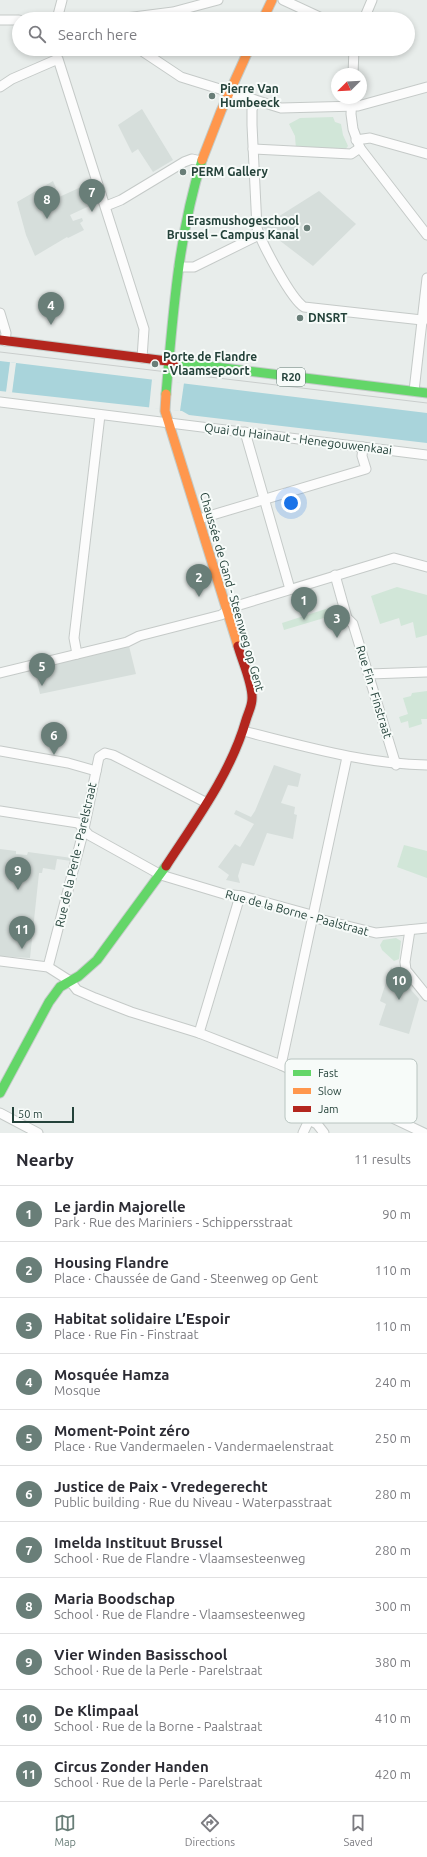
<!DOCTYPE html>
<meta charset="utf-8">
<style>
:root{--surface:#fff;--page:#f7f7f7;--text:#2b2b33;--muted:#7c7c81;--line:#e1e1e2;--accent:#697e78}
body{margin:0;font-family:Ubuntu,sans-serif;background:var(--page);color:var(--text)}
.compass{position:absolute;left:331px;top:68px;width:36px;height:36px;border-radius:50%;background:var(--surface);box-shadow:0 2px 6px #0003;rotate:246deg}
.scale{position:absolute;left:12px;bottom:10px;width:62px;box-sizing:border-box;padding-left:4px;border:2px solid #24423a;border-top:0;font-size:11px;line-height:14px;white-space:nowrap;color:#24423a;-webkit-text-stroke:3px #f7fbf9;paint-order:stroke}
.you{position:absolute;left:291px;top:503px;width:14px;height:14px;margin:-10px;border:3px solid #fff;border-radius:50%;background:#1a73e8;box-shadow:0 0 0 6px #1a73e833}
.badge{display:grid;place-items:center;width:26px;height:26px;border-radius:50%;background:var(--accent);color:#fff;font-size:13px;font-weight:700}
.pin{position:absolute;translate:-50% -33px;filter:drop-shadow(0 1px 2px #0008)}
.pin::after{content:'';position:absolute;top:21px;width:14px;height:12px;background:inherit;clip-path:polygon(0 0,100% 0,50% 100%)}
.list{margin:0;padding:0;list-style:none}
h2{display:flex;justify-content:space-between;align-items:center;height:52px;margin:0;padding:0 16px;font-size:17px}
h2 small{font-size:13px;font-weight:400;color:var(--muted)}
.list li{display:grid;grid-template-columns:26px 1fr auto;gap:12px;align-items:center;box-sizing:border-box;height:56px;padding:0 16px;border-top:1px solid var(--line)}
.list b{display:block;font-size:15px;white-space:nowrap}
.list p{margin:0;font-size:13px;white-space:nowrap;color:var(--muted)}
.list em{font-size:13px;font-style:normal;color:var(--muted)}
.icon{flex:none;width:22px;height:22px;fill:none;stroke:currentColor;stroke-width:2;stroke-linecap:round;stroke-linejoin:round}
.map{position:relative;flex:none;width:427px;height:1133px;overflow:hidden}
.search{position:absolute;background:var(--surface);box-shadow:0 2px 6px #0003;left:12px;right:12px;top:12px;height:44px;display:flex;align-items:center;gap:10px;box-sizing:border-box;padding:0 14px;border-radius:22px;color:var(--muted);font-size:15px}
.sheet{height:668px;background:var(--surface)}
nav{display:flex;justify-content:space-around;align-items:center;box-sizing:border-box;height:56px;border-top:1px solid var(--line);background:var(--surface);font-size:11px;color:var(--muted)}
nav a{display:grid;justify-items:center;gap:2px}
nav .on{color:var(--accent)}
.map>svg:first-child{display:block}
.built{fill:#d6dedb}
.green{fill:#d1e6d8}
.water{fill:#a9d4db}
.pier{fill:#e8edeb}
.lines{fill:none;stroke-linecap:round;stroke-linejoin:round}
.street-casing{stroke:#c5cac8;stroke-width:11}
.fast-casing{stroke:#c3cbc8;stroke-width:11}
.slow-casing{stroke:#c3cbc8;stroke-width:11}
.jam-casing{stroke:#c3cbc8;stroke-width:11}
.street{stroke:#fcfcfc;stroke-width:9}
.fast{stroke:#63d668;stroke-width:9}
.slow{stroke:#ff974d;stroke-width:9}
.jam{stroke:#b3261e;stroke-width:9}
.tram{stroke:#c9cdcc;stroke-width:1}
.poi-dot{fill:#697e78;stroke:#f7fbf9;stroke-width:1.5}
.labels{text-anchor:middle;stroke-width:4;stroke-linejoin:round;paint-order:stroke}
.shield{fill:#f7fbf9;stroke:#637a73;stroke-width:1}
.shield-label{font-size:11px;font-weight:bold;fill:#24423a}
.poi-label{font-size:12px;font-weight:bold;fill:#24423a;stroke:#f7fbf9;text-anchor:start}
.street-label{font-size:12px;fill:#24423a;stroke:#f7fbf9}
.key{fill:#f7fbf9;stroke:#b8c4c0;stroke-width:1}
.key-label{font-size:11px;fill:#24423a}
</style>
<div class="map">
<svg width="427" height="1133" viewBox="0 0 427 1133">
<rect width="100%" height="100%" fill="#e8edeb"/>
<!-- built -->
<g class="built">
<polygon points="142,109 173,160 153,172 138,149 132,153 118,125"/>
<polygon points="53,181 56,188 53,191 57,198 92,182 98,202 70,215 73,221 82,218 83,221 80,223 84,230 68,238 67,237 35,256 26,235 17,202"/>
<polygon points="319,191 356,224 313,266 262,227"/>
<polygon points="129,646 136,674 40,694 34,669"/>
<polygon points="274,765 301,774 298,787 288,785 281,803 295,807 294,814 297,815 293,839 267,833 254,866 242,863 238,876 240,883 226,880 229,875 218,867 235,844 240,847 254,824 234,814 236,810 251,817 255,811"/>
<polygon points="0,849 16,851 16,854 27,855 28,852 72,858 71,861 57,859 55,870 43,868 42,873 39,873 30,958 0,956"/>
<polygon points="391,967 419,999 409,1034 379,1025 386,1004 380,1001"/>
</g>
<!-- green -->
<g class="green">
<polygon points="333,117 335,122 341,124 343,135 348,146 344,151 296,149 295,136 289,124 300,118"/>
<polygon points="397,587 427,595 427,635 416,638 413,622 401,626 399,618 380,624 371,596"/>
<polygon points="332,607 334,615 284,630 282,623"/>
<polygon points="427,691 427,719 421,719 422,724 409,728 408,721 401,723 399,717 408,714 403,698 411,696 412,693"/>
<polygon points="404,845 427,851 427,878 397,867"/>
<polygon points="396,938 401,941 399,959 394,961 382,950 380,945 383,940"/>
</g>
<!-- water -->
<polygon class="water" points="0,361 427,413 427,443 189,415 182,411 0,391"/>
<!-- pier -->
<g class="pier">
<polygon points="10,362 16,363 12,393 6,392"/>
<polygon points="152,379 184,383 180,411 149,408"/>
</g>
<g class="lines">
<defs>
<g id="street">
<polyline points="283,0 324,19"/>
<polyline points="57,19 62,0"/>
<polyline points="118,19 173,12 218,0"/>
<polyline points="364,19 372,0"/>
<polyline points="0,20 19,20"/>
<polyline points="139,49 181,77 281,108 358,106 427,87"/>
<polyline points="353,74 354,49"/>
<polyline points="0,87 12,79 58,59 144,329 142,358"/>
<polyline points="352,98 351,114 353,129 360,148 427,235"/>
<path d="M255,100L252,110V125L257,228C262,244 291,299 304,307L422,320L427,319"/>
<polyline points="356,140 370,138 427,154"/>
<polyline points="253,149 351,154 360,148"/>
<polyline points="106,206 121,200 184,162 192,159 201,161"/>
<polyline points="179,267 194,267 259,235"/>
<polyline points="0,313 6,333 5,341"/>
<polyline points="414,391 427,278"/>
<polyline points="0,402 427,455"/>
<polyline points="245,432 290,589"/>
<polyline points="199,519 366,469 362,456 363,447"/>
<polyline points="335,575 347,618 353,624 396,765"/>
<polyline points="77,654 74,638 100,415"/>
<polyline points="0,673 127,642 139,636 221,615 233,607 394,558 427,567"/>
<polyline points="369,674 427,672"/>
<path d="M243,731C304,746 364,764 427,765"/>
<polyline points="0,751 68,763 96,771"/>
<polyline points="0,811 78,823 89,835 161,875 224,894 242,896 308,914 319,919 376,933 427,928"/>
<polyline points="410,930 405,962 406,970 427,996"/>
<polyline points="0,961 48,967 70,981 77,990 95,998 131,1012 199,1033 281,1065 424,1133"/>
<polyline points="48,967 84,829 99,757 105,753 113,755 207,803"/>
<polyline points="199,1033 240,896"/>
<polyline points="281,1065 347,757"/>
<polyline points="0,1113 38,1133"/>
<polyline points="309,1120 317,1124 324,1133"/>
<polyline points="303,1133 325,1086"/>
</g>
<g id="fast">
<polyline points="175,362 427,393"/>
<path d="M166,394C173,315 178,236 202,160"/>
<polyline points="0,1093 49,1002 60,987 79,976 97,960 166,866"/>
</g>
<g id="slow">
<polyline points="263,19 272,0"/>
<polyline points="202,160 221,111 249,49"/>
<polyline points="166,394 165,411 238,646"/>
</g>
<g id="jam">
<polyline points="0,340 175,362"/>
<path d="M166,866C196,820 231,773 246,720C248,713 252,706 252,699C253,684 242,661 238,646"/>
</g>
</defs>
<!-- street casing -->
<use href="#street" class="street-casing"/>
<!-- fast casing -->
<use href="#fast" class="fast-casing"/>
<!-- slow casing -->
<use href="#slow" class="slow-casing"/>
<!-- jam casing -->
<use href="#jam" class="jam-casing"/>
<!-- street -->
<use href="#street" class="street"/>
<!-- fast -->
<use href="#fast" class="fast"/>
<!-- slow -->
<use href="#slow" class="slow"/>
<!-- jam -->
<use href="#jam" class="jam"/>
<!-- tram -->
<polyline class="tram" points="0,352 427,403"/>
</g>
<!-- markers -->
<g class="poi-dot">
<circle cx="212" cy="96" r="4"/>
<circle cx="183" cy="172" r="4"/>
<circle cx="307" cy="228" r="4"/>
<circle cx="300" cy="318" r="4"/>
<circle cx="155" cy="364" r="4"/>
</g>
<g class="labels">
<!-- shield labels -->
<rect class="shield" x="277" y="368" width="28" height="18" rx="3"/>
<g class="shield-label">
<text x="291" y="381">R20</text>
</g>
<!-- poi labels -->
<g class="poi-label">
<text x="220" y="93">Pierre Van<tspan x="220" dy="14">Humbeeck</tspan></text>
<text x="191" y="176">PERM Gallery</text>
<text x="299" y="225" text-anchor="end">Erasmushogeschool<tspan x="299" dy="14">Brussel – Campus Kanal</tspan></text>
<text x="308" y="322">DNSRT</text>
<text x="163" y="361">Porte de Flandre<tspan x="163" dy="14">- Vlaamsepoort</tspan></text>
</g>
<!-- street labels -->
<g class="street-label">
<text transform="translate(298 439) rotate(7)" y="4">Quai du Hainaut - Henegouwenkaai</text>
<text transform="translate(232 592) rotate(74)" y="4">Chaussée de Gand - Steenweg op Gent</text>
<text transform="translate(374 692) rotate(73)" y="4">Rue Fin - Finstraat</text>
<text transform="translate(76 855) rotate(-77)" y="4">Rue de la Perle - Parelstraat</text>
<text transform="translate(297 913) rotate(15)" y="4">Rue de la Borne - Paalstraat</text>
</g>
</g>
<!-- legend -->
<rect x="285" y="1059" width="132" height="64" rx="6" class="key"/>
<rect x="293" y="1070" width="18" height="6" fill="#63d668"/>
<rect x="293" y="1088" width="18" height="6" fill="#ff974d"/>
<rect x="293" y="1106" width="18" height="6" fill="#b3261e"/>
<g class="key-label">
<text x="318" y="1077">Fast</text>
<text x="318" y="1095">Slow</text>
<text x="318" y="1113">Jam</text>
</g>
</svg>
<svg class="compass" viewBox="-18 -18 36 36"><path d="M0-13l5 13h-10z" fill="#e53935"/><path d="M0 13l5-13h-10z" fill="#7c7c81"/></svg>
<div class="scale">50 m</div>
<div class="you"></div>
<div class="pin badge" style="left:304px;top:620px">1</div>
<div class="pin badge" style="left:199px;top:597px">2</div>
<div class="pin badge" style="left:337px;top:638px">3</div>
<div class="pin badge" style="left:51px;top:325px">4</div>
<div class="pin badge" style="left:42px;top:686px">5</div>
<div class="pin badge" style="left:54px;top:755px">6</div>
<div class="pin badge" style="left:92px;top:212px">7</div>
<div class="pin badge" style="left:47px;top:219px">8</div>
<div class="pin badge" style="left:18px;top:890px">9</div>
<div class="pin badge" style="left:399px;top:1000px">10</div>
<div class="pin badge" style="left:22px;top:949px">11</div>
<div class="search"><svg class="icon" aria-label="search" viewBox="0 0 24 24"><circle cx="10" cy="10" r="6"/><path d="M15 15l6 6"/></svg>Search here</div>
</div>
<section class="sheet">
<h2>Nearby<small>11 results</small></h2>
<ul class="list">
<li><span class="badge">1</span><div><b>Le jardin Majorelle</b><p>Park · Rue des Mariniers - Schippersstraat</p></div><em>90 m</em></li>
<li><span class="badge">2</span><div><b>Housing Flandre</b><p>Place · Chaussée de Gand - Steenweg op Gent</p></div><em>110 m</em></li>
<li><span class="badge">3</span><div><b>Habitat solidaire L’Espoir</b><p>Place · Rue Fin - Finstraat</p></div><em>110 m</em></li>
<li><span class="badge">4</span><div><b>Mosquée Hamza</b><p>Mosque</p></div><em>240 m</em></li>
<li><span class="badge">5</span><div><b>Moment-Point zéro</b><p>Place · Rue Vandermaelen - Vandermaelenstraat</p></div><em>250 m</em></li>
<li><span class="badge">6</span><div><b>Justice de Paix - Vredegerecht</b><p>Public building · Rue du Niveau - Waterpasstraat</p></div><em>280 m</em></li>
<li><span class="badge">7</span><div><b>Imelda Instituut Brussel</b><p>School · Rue de Flandre - Vlaamsesteenweg</p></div><em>280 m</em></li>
<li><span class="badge">8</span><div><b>Maria Boodschap</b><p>School · Rue de Flandre - Vlaamsesteenweg</p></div><em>300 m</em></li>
<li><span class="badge">9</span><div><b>Vier Winden Basisschool</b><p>School · Rue de la Perle - Parelstraat</p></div><em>380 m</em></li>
<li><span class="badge">10</span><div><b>De Klimpaal</b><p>School · Rue de la Borne - Paalstraat</p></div><em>410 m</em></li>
<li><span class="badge">11</span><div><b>Circus Zonder Handen</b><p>School · Rue de la Perle - Parelstraat</p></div><em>420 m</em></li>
</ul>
</section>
<nav>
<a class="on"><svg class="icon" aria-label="map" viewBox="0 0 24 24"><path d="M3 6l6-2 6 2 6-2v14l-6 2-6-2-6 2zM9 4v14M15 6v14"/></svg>Map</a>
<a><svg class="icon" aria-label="directions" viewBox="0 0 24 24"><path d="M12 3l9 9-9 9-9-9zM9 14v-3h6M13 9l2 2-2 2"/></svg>Directions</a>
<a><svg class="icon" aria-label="saved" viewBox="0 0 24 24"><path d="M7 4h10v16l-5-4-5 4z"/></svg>Saved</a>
</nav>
